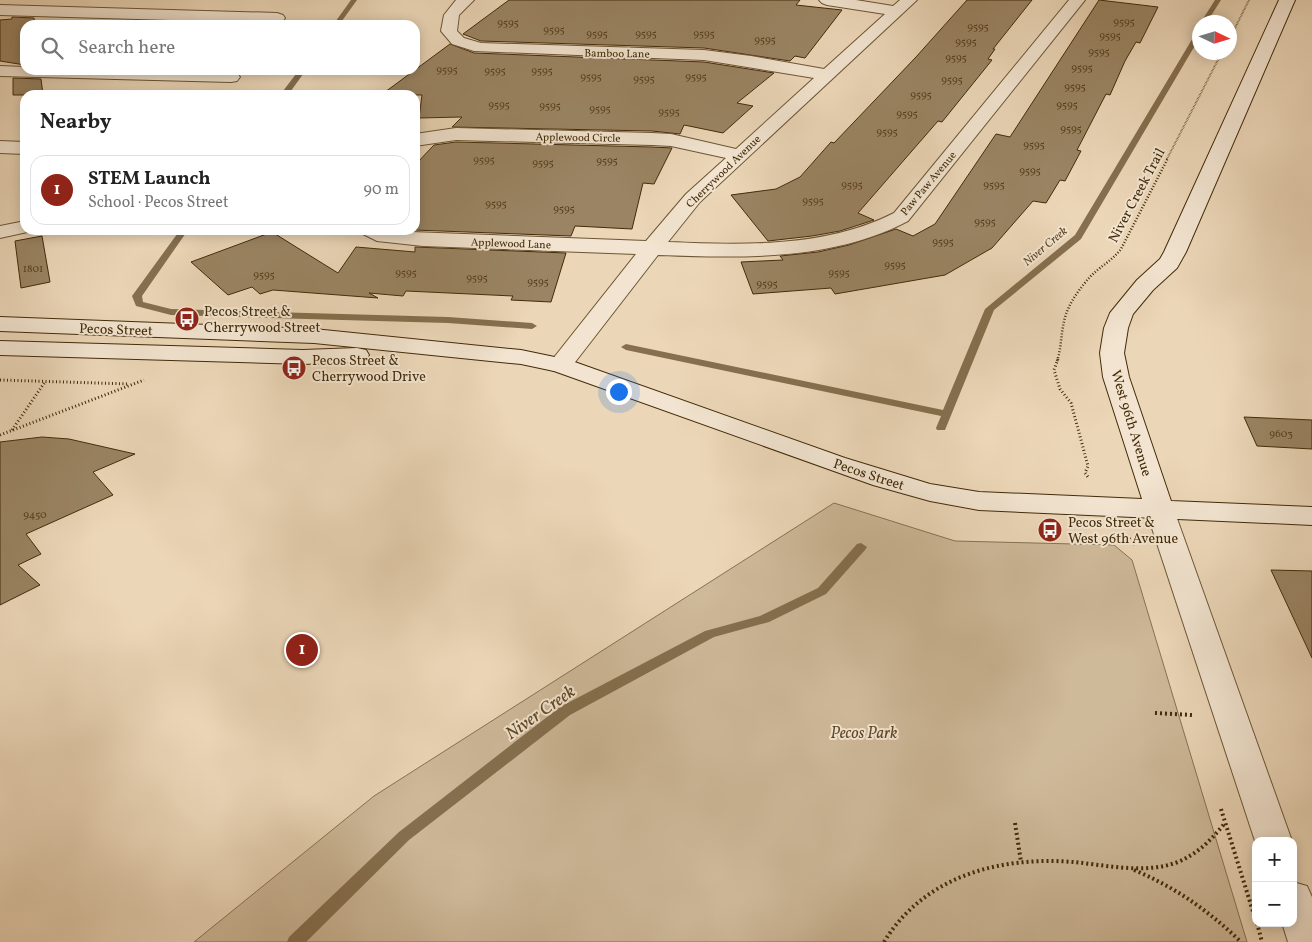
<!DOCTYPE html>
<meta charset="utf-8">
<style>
:root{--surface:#fff;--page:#f6f6f6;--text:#222;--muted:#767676;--line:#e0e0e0;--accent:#8f2418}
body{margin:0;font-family:Vollkorn,serif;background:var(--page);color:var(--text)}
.controls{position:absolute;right:15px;bottom:15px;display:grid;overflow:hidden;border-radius:10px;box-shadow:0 2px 12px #0003}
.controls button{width:45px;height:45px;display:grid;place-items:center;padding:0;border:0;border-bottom:1px solid var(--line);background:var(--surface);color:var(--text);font:25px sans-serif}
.compass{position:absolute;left:1192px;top:15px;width:45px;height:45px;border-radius:50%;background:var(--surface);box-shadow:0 2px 12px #0003;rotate:94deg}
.you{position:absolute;left:618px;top:391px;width:18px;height:18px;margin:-12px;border:4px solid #fff;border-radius:50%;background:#1a73e8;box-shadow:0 0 0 8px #1a73e833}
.badge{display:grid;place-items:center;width:32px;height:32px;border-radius:50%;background:var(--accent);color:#fff;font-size:16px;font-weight:700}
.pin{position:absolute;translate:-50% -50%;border:2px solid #fff;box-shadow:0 1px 5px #0006}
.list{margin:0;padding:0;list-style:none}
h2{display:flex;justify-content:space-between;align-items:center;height:65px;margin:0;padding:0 20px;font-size:21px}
h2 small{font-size:16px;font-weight:400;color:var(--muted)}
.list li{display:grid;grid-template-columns:32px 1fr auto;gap:15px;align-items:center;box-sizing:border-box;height:70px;margin:0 10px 10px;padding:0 10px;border:1px solid var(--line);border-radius:15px}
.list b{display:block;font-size:19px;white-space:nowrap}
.list p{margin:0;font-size:16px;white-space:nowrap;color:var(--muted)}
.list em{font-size:16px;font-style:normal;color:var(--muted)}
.icon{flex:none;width:28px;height:28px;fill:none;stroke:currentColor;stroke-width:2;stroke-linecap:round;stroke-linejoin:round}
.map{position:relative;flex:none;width:1312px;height:942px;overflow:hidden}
.search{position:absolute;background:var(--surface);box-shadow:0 2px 12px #0003;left:20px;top:20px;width:400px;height:55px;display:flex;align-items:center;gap:12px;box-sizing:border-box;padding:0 18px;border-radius:15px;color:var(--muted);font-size:19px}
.panel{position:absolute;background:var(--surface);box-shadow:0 2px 12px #0003;left:20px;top:90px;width:400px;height:145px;border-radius:15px}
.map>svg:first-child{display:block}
.green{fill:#ceb999;stroke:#887250}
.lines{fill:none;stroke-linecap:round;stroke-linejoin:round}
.stream{fill:#856f4e;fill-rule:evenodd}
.building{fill:#9a8463;stroke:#422b08}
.street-casing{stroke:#6c5634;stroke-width:2}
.secondary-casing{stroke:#422b08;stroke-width:2}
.path-far3{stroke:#422b08;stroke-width:2;stroke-dasharray:0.5 1;stroke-linecap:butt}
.path-far2{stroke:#422b08;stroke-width:2.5;stroke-dasharray:1 2;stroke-linecap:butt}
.path-far1{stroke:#422b08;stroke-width:3;stroke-dasharray:1 2.5;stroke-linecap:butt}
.path{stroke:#422b08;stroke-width:4;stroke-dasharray:2 3;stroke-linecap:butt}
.street{fill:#f2e4d0;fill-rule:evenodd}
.secondary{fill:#f2e4d0;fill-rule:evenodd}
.labels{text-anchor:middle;stroke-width:4;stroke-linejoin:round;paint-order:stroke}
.number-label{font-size:11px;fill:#58411f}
.far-street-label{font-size:11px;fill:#422b08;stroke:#f2e4d0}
.far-water-label{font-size:12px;font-style:italic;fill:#5e4725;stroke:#f2e4d0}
.street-label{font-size:14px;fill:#422b08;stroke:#f2e4d0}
.poi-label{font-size:14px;fill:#422b08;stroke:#f2e4d0;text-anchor:start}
.near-park-label{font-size:16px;font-style:italic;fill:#5e4725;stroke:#f2e4d0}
.near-water-label{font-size:18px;font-style:italic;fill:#5e4725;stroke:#f2e4d0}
</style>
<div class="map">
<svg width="1312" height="942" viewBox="0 0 1312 942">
<rect width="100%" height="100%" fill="#ebd6b7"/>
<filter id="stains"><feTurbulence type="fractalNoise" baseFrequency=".004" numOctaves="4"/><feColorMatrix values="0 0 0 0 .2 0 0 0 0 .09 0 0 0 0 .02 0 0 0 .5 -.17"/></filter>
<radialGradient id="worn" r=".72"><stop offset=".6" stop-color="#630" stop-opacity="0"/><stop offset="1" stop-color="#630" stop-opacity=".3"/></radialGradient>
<!-- green -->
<polygon class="green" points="834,503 955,541 1114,545 1132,560 1247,942 194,942 374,796"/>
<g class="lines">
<!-- stream -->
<g class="stream">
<polygon points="351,0 357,0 339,25 333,25"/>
<polygon points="1215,0 1221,0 1207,22 1201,22"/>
<polygon points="1200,29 1200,37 1081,239 994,310 945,430 937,430 936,428 941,416 626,350 621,347 626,344 943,410 985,309 1075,235 1197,31"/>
<polygon points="299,70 306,70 288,95 280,95"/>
<polygon points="180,230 188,230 142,296 143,302 171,309 448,317 532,323 537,326 532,329 448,323 171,315 136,306 132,296"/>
<polygon points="861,543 867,547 865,550 826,594 769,622 714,637 570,715 409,840 306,942 287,942 289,937 399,832 560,707 705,631 760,616 818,588 857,544"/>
</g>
</g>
<!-- building -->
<g class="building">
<polygon points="509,0 800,0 796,5 842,10 805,58 795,56 790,61 704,48 481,41 463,34"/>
<polygon points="967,0 1032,0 993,49 995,49 988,59 992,60 942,122 938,121 858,213 874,220 840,231 812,236 768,241 731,195 776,189 800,177 831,142 834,143 916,57"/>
<polygon points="1099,0 1158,7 1140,43 1136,42 1125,61 1110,95 1106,94 1077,150 1081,151 1065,181 1060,180 1046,203 1033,201 992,248 945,275 835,294 831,288 753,294 741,262 783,260 780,256 818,252 849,245 896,229 913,236 935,224 996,134 1010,137"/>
<polygon points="12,17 34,18 35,25 25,25 25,65 0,61 0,20 12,19"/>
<polygon points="450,44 474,53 704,62 774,73 737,103 753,106 723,133 684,125 680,134 652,131 452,127 462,117 419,118 422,95 381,95"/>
<polygon points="13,78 41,79 43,95 13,95"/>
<polygon points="456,142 652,147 672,148 654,184 643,183 632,229 575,226 571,236 415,230 415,165 434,145"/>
<polygon points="272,232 338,273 356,247 415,252 415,247 566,253 551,302 511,300 513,296 406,291 403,296 369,293 378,298 273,290 260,294 252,287 228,295 191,262"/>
<polygon points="42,236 50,282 21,288 15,241"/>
<polygon points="1244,417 1312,420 1312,449 1257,446"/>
<polygon points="42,437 69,439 135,454 93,472 113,495 26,534 41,554 18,565 40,585 0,605 0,442"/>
<polygon points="1271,570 1312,571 1312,658"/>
</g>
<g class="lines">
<defs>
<g id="street">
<path d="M456,0H474L459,15L457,31L464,38L481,43L704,50L751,56L824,69L885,14L827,5L822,3L819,0H856L893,6L900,0H917L700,202L668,242C743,245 825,248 894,213L1069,0H1085L908,221C833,261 741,258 658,255L569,370L560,372L551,370L548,365L636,254L423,246L377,241L363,234L359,230L646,241L686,194L726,158L671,146L652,145L456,140L415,146V134L456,128L652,133L671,134L736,149L814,78L704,60L474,51L452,44L441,31L444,15Z"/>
<polygon points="0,5 277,13 283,15 285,18 283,21 277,23 0,15"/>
<polygon points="0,66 25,67 25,70 231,72 237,73 240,77 237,81 231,82 0,76"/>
<polygon points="0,141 25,142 25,154 0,153"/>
<polygon points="25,221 25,230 33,230 32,231 0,238 0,226"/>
<polygon points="1160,501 1170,504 1174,510 1292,841 1255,841 1146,510 1150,504"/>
<polygon points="1293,882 1307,886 1312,897 1312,942 1288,942 1282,923 1293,923"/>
</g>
<g id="secondary">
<polygon points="1279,0 1295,0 1186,252 1177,268 1153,290 1133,314 1128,328 1124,353 1129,377 1171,501 1312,507 1312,525 979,510 930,501 873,485 554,371 521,364 314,343 0,331 0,317 314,329 521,350 569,360 845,458 930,484 979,492 1142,499 1103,377 1100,353 1104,328 1110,313 1137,280 1160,259 1164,252"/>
<polygon points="0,341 303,350 357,348 366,350 369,355 366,360 357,362 303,364 0,355"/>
</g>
</defs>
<!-- street casing -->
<use href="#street" class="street-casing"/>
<!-- secondary casing -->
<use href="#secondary" class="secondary-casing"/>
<!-- path-far3 -->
<g class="path-far3">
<polyline points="1230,38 1249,0"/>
<polyline points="1167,159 1222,52"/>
</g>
<!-- path-far2 -->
<path class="path-far2" d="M1057,361C1063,343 1060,325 1069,307C1073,298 1082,286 1089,278C1099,267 1112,261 1121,249L1168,158"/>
<!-- path-far1 -->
<g class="path-far1">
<polyline points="1058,359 1054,370 1060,389 1071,403 1088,466 1085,473 1088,477"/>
<polyline points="0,380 129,384"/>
<polyline points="12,430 45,382"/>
<polyline points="0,435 144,380"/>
<polyline points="1127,536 1136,546"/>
</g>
<!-- path -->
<g class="path">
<polyline points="1155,713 1192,715"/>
<polyline points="1221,809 1256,921"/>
<polyline points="1015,823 1021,862"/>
<path d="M1134,870C1175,887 1209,911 1241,942"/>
<polyline points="1257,923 1262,942"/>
<path d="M884,942C924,876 1000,856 1073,862C1106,865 1144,874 1175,863C1197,855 1211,840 1225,823"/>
</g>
<!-- street -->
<use href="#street" class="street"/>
<!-- secondary -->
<use href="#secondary" class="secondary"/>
</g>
<!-- icons -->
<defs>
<symbol id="bus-disc" viewBox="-11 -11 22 22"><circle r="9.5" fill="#8f2418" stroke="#f2e4d0"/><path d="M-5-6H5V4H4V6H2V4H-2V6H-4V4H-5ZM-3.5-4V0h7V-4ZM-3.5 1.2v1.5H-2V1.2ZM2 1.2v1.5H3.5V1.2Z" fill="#fff"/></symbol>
</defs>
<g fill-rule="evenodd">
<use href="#bus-disc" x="173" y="305" width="28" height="28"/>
<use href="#bus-disc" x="280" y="354" width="28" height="28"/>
<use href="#bus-disc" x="1036" y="516" width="28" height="28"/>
</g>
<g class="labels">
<!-- number labels -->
<g class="number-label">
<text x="1124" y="25">9595</text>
<text x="508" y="26">9595</text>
<text x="978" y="30">9595</text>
<text x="554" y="33">9595</text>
<text x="597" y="37">9595</text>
<text x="646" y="37">9595</text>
<text x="704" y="37">9595</text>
<text x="1110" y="39">9595</text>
<text x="765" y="43">9595</text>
<text x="966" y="45">9595</text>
<text x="1099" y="55">9595</text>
<text x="956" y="61">9595</text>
<text x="1082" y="71">9595</text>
<text x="447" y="73">9595</text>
<text x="495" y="74">9595</text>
<text x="542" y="74">9595</text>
<text x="591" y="80">9595</text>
<text x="696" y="80">9595</text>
<text x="644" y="82">9595</text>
<text x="952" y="83">9595</text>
<text x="1075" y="90">9595</text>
<text x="921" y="98">9595</text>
<text x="499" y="108">9595</text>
<text x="1067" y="108">9595</text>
<text x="550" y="109">9595</text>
<text x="600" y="112">9595</text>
<text x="669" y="115">9595</text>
<text x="907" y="117">9595</text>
<text x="1071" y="132">9595</text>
<text x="887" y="135">9595</text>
<text x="1034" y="148">9595</text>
<text x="484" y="163">9595</text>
<text x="607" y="164">9595</text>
<text x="543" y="166">9595</text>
<text x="1030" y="174">9595</text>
<text x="852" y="188">9595</text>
<text x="994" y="188">9595</text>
<text x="813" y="204">9595</text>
<text x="496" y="207">9595</text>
<text x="564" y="212">9595</text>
<text x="985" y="225">9595</text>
<text x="943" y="245">9595</text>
<text x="895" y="268">9595</text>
<text x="33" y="272">1801</text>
<text x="406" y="276">9595</text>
<text x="839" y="276">9595</text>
<text x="264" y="278">9595</text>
<text x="477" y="281">9595</text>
<text x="538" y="285">9595</text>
<text x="767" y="287">9595</text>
<text x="1281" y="437">9603</text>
<text x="35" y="518">9450</text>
</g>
<!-- far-street labels -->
<g class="far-street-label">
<text transform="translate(617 53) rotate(1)" y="4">Bamboo Lane</text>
<text transform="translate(578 137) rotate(1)" y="4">Applewood Circle</text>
<text transform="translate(723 171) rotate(-44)" y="4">Cherrywood Avenue</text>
<text transform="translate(928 183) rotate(-50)" y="4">Paw Paw Avenue</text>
<text transform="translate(511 243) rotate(2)" y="4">Applewood Lane</text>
</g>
<!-- far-water labels -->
<g class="far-water-label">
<text transform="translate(1045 246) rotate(-40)" y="4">Niver Creek</text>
</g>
<!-- street labels -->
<g class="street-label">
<text transform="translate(1136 195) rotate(-62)" y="5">Niver Creek Trail</text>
<text transform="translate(116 329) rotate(2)" y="5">Pecos Street</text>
<text transform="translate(1132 423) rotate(73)" y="5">West 96th Avenue</text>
<text transform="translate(869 474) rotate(18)" y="5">Pecos Street</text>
</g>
<!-- poi labels -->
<g class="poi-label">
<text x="204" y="316">Pecos Street &amp;<tspan x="204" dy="16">Cherrywood Street</tspan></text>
<text x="312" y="365">Pecos Street &amp;<tspan x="312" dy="16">Cherrywood Drive</tspan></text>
<text x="1068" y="527">Pecos Street &amp;<tspan x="1068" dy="16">West 96th Avenue</tspan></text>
</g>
<!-- near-park labels -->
<g class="near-park-label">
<text x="864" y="738">Pecos Park</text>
</g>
<!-- near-water labels -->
<g class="near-water-label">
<text transform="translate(540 712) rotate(-35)" y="6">Niver Creek</text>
</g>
</g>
<rect width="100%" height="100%" filter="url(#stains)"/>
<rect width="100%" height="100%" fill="url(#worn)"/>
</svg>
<div class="controls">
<button>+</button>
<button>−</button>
</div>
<svg class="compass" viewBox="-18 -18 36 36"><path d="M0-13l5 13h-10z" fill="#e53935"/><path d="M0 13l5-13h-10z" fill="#767676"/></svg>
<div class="you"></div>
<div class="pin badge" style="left:302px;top:650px">1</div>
<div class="search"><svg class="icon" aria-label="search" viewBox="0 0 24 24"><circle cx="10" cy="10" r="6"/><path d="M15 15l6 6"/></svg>Search here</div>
<section class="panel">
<h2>Nearby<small></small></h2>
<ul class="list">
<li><span class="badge">1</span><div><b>STEM Launch</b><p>School · Pecos Street</p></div><em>90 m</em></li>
</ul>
</section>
</div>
